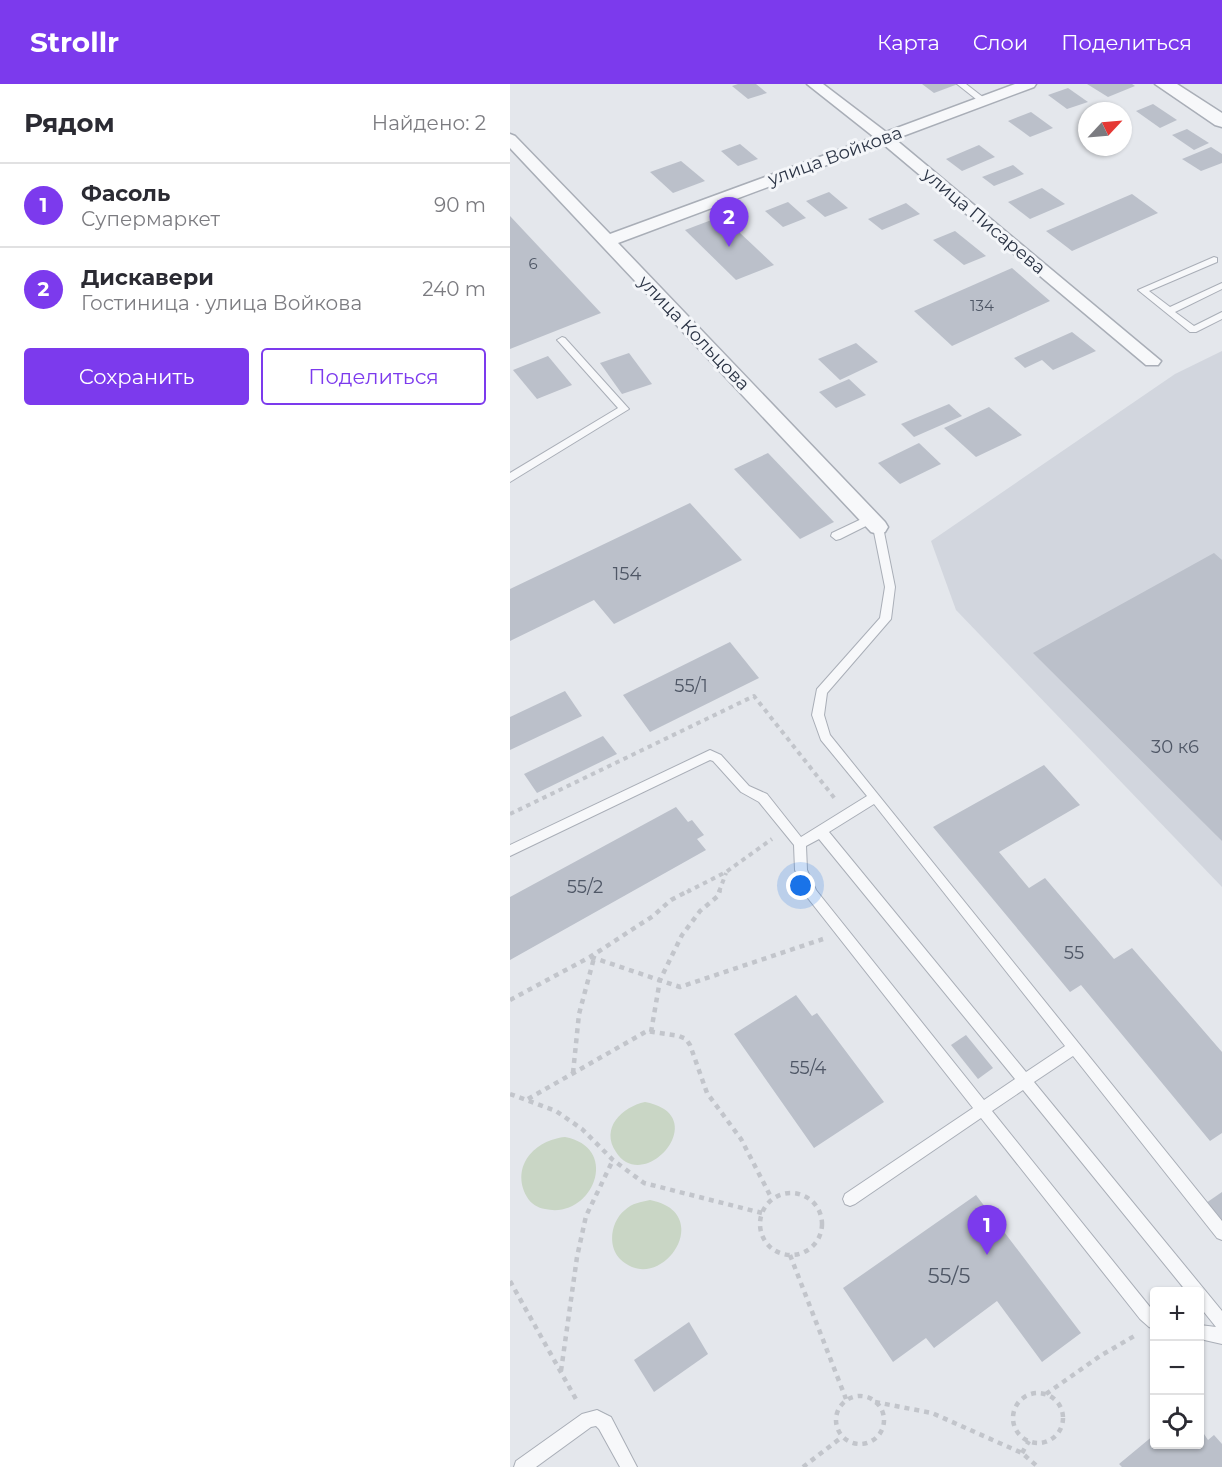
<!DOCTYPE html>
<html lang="ru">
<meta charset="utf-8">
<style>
:root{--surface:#fff;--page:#f7f7f7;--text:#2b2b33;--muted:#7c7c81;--line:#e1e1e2;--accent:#7c3aed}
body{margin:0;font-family:Montserrat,sans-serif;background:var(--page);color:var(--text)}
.controls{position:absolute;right:18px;bottom:18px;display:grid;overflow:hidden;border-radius:6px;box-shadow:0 2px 4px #0004}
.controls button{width:54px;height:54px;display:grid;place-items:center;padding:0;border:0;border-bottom:2px solid var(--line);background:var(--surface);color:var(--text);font:30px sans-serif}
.compass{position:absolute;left:568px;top:18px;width:54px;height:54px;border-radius:50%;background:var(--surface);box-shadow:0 2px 4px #0004;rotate:64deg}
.you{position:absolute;left:291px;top:802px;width:21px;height:21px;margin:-15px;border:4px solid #fff;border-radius:50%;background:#1a73e8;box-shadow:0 0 0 9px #1a73e833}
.badge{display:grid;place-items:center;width:39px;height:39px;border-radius:50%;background:var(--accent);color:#fff;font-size:20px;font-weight:700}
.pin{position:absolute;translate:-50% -50px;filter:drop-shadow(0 2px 3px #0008)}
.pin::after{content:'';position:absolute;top:32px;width:21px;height:18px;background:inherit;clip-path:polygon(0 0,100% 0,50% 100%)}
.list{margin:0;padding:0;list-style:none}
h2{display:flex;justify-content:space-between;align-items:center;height:78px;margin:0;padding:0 24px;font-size:26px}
h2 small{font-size:20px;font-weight:400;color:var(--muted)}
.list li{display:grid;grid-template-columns:39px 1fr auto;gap:18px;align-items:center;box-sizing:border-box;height:84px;padding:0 24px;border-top:2px solid var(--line)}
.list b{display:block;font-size:22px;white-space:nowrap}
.list p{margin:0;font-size:20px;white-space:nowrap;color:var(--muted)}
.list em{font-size:20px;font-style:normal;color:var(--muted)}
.actions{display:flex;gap:12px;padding:18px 24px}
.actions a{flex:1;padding:14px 0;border:2px solid var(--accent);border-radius:6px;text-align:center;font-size:21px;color:var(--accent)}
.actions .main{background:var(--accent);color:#fff}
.icon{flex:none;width:33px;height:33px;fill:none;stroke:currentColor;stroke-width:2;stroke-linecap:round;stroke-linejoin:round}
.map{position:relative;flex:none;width:712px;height:1383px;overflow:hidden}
header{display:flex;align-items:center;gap:36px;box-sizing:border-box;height:84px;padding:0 30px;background:var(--accent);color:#fff}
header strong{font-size:28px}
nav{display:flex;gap:33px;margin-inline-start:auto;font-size:21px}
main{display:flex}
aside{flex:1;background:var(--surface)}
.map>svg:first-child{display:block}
.built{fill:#d2d6de}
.green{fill:#c9d6c5}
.building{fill:#bbc0ca}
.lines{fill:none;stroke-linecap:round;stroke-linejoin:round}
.service-casing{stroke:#a9aeb7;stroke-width:2}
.minor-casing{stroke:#a9aeb7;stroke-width:3}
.tertiary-casing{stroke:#a9aeb7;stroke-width:3}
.path-far1{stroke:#c2c5cb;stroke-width:4;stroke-dasharray:4.5 4.5;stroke-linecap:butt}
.path{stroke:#c2c5cb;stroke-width:4.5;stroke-dasharray:5 5;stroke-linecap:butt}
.service{fill:#f7f8fa;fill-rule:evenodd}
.minor{fill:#f7f8fa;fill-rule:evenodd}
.tertiary{fill:#f7f8fa;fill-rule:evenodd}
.labels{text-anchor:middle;stroke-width:6;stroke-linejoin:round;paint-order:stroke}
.far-number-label{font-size:15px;fill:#4f5766}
.far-street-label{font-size:18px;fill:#2b3445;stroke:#f4f6f9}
.number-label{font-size:18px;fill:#4f5766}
.near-number-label{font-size:21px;fill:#4f5766}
</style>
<header>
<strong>Strollr</strong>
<nav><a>Карта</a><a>Слои</a><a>Поделиться</a></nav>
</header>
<main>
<aside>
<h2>Рядом<small>Найдено: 2</small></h2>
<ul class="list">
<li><span class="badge">1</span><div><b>Фасоль</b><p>Супермаркет</p></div><em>90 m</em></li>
<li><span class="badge">2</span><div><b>Дискавери</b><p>Гостиница · улица Войкова</p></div><em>240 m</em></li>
</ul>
<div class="actions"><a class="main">Сохранить</a><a>Поделиться</a></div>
</aside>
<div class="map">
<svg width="712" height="1383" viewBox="0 0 712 1383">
<rect width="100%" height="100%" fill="#e4e7ec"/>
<!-- built -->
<polygon class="built" points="712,267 712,803 446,526 421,457 665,290"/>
<!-- green -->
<g class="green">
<path d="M135,1018C205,1031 134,1112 106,1068C90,1044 112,1023 135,1018Z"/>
<path d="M55,1053C112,1064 82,1136 35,1125C28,1124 21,1120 17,1113C0,1082 25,1056 55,1053Z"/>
<path d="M140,1116C208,1129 150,1214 110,1175C97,1162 101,1137 115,1126C122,1119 131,1118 140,1116Z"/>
</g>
<!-- building -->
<g class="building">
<polygon points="228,0 246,0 257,9 238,15 222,2"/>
<polygon points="412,0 448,0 424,9"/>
<polygon points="577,0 622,0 625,2 598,13"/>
<polygon points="558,4 578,18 557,25 538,11"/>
<polygon points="643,20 667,36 650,44 626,27"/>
<polygon points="521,28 543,44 520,53 498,37"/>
<polygon points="677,45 699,59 684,66 662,51"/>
<polygon points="230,60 248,75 228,82 211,67"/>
<polygon points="469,61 485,73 452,87 436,75"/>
<polygon points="701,63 712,70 712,79 691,87 672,75"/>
<polygon points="171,77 195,97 163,109 140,88"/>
<polygon points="503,81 514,90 484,102 472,93"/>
<polygon points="532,104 555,120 520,135 498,118"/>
<polygon points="319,108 338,124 315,133 296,117"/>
<polygon points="622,110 648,129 562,167 536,147"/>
<polygon points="278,118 296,134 273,143 255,127"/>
<polygon points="396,119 410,130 372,146 358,135"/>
<polygon points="0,132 91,229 0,265"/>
<polygon points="212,132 264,181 226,196 175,146"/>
<polygon points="445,147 476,172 454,181 423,156"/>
<polygon points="502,184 540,217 442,262 404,227"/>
<polygon points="562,248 586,267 543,286 532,276 515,284 504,274"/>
<polygon points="346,259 368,278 330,296 308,275"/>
<polygon points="119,269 142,300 112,310 90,279"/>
<polygon points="38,272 62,301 27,315 3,286"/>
<polygon points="339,295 356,311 326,324 309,308"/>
<polygon points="439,320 452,332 404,353 391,340"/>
<polygon points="479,323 512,351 466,373 434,344"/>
<polygon points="409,359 431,380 390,400 368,379"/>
<polygon points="258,369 324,438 290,455 224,385"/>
<polygon points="180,419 232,476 104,540 84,516 0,557 0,505"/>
<polygon points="704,469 712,476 712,757 523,569"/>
<polygon points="220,558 249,594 140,648 113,611"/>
<polygon points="55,607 72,632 0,666 0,633"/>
<polygon points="93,652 107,670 27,709 14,690"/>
<polygon points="534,681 570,721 489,768 519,804 535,794 604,875 622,864 712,968 712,1049 700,1057 571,901 560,908 423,743"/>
<polygon points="166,723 178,738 182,736 194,751 187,755 196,766 0,876 0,813"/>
<polygon points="286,911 302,932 307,929 374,1018 304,1064 224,950"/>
<polygon points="456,951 483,984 468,995 441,961"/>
<polygon points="712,1108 712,1139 696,1119"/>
<polygon points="466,1111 571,1249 532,1278 487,1217 424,1264 416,1254 383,1278 333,1204"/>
<polygon points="179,1238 198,1270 144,1308 124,1276"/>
<polygon points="690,1344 698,1356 704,1351 712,1360 712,1383 612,1383 609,1380 644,1351 644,1360 690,1360"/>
</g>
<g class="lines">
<defs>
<g id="service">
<polygon points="447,0 456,0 478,17 471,19"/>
<polygon points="704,173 707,174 707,178 639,207 660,223 712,199 712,205 665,228 684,242 712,228 712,235 686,248 680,248 628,206"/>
<polygon points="52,253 55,254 119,325 0,398 0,389 108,324 49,258 47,256"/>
<polygon points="360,431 364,432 365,435 364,438 330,455 326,456 321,452 322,449"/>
<path d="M368,439L373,443L385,503L381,535L317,609L314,631L320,651L712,1137V1156L707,1154L563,972L524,998L712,1227V1260L690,1255V1241L706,1243L690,1223V1208H677L513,1006L482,1027L644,1228V1245L639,1243L630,1235L471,1034L345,1120L340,1122L335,1120L333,1115L335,1110L463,1024L297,813L285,786L284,761L249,718L231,708L203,677L200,676L0,772V761L200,666L211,671L239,702L257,710L291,753L357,712L311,656L302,631L307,605L370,534L375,503L363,443ZM364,720L555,962L516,988L319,748ZM309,755L505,995L474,1016L306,806L297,786L296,762Z"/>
<polygon points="87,1326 101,1333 127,1383 110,1383 89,1345 86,1342 81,1343 26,1383 4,1383 6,1377 72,1330"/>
</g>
<polygon id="minor" points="297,0 313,0 376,48 505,0 526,0 524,3 385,55 651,277 648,281 636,281 373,60 108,159 375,438 378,443 375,448 368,450 361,448 0,64 0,50 5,52 100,150 364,53"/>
<polygon id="tertiary" points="645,0 667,0 712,29 712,43 705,41"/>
</defs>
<!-- service casing -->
<use href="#service" class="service-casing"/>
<!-- minor casing -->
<use href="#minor" class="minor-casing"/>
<!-- tertiary casing -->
<use href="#tertiary" class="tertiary-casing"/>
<!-- path-far1 -->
<g class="path-far1">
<polyline points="0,730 244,612 326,716"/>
<polyline points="177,808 216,788 262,755"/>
<polyline points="209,808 216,789"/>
</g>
<!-- path -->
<g class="path">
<polyline points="81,873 170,903 313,855"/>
<polyline points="0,916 80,873 143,832 161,816 180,806"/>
<polyline points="141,948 150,896 172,851 190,827 208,812 210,806"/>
<polyline points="63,989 69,930 84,874"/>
<polyline points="0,1010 46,1027 72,1045 103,1076 134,1099 252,1129"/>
<polyline points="18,1015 137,947 169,952 176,955 180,961 197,1009 231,1055 262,1115"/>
<circle cx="281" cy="1140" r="31"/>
<polyline points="280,1171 336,1315"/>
<polyline points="0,1197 67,1317"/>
<polyline points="51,1287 67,1173 76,1132 103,1076"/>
<circle cx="528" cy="1334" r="25"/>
<polyline points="536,1310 590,1272 626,1251"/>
<circle cx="350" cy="1336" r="24"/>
<polyline points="365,1318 422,1329 512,1369 528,1383"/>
<polyline points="512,1369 519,1357"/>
<polyline points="293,1383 332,1353"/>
</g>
<!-- service -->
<use href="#service" class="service"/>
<!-- minor -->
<use href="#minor" class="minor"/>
<!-- tertiary -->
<use href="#tertiary" class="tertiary"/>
</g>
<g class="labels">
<!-- far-number labels -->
<g class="far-number-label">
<text x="23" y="185">6</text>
<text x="472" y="227">134</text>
</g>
<!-- far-street labels -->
<g class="far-street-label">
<text transform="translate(325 72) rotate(-20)" y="6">улица Войкова</text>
<text transform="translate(474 137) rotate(40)" y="6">улица Писарева</text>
<text transform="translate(184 249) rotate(46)" y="6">улица Кольцова</text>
</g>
<!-- number labels -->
<g class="number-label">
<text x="117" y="496">154</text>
<text x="181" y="608">55/1</text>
<text x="665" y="669">30 к6</text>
<text x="75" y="809">55/2</text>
<text x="564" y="875">55</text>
<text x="298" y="990">55/4</text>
</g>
<!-- near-number labels -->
<g class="near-number-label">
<text x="439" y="1199">55/5</text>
</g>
</g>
</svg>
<div class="controls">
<button>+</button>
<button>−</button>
<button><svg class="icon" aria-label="locate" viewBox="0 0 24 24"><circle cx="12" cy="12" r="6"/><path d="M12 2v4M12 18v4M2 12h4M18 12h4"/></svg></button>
</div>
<svg class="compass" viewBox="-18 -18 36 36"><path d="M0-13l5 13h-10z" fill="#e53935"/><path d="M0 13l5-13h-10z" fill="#7c7c81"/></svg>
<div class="you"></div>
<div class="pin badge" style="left:477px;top:1171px">1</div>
<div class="pin badge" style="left:219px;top:163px">2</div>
</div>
</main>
